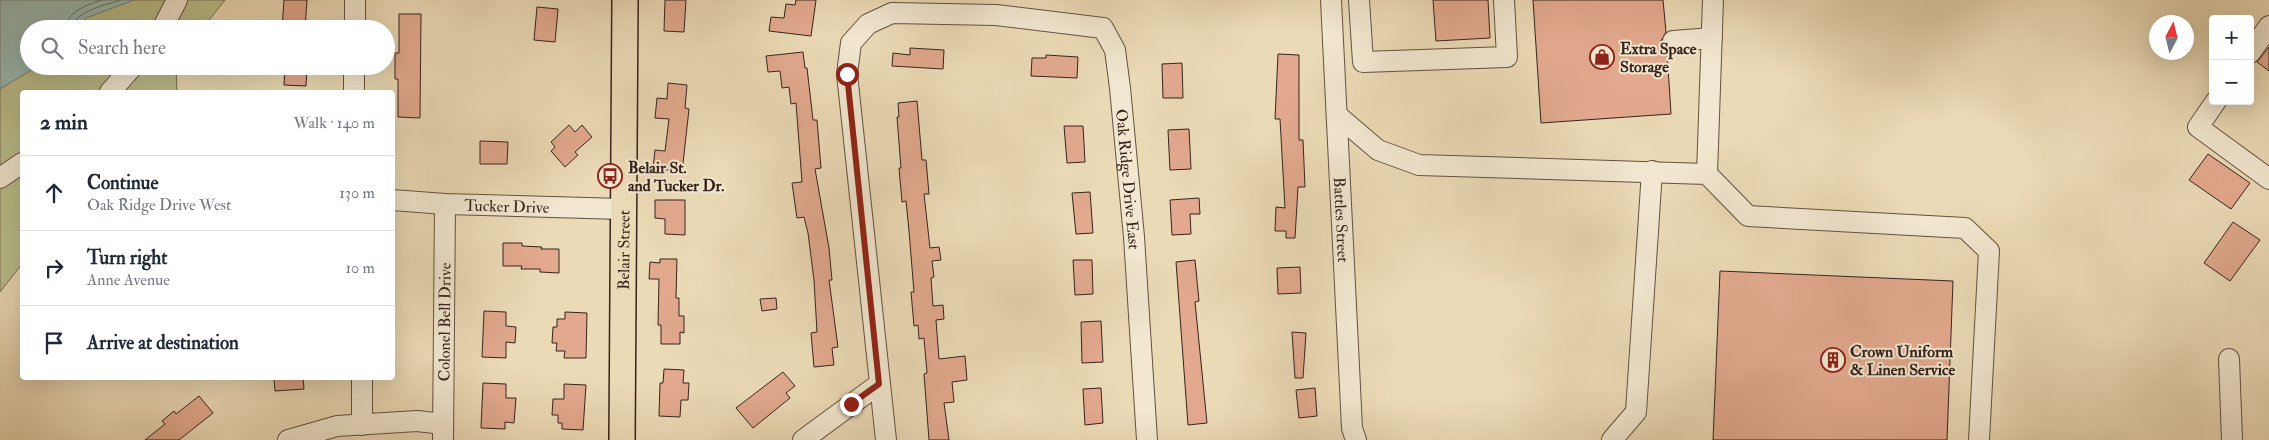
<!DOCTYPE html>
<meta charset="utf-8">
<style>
:root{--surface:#fff;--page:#f2f2f3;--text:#1f2937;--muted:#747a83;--line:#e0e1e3}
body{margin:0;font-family:"IM FELL Double Pica",serif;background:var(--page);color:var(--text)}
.controls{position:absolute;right:15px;top:15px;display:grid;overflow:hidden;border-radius:5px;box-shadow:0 5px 20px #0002}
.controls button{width:45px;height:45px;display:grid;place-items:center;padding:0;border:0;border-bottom:1px solid var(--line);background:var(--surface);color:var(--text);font:25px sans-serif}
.compass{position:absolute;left:2149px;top:15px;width:45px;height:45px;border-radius:50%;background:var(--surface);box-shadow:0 5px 20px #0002;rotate:7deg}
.stop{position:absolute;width:15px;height:15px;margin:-11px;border:4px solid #8f2418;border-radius:50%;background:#fff}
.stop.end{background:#8f2418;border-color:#fff;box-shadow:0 1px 5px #0008}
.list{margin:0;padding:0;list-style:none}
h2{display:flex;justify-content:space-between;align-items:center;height:65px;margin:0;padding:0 20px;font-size:21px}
h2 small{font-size:16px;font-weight:400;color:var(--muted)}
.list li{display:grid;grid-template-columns:32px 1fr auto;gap:15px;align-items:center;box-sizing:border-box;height:75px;padding:0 20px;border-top:1px solid var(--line)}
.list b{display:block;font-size:19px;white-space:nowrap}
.list p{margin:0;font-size:16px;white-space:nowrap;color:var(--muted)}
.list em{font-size:16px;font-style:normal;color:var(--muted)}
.icon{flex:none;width:28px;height:28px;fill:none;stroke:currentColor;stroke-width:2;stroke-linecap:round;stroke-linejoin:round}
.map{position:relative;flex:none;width:2269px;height:440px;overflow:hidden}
.search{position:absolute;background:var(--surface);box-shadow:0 5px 20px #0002;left:20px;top:20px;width:375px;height:55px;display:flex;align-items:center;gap:12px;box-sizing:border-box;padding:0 18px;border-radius:28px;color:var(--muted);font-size:19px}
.panel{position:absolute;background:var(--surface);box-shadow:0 5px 20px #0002;left:20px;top:90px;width:375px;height:290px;border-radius:5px}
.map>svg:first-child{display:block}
.green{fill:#babe8c;stroke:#787054}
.water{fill:#99bab4;stroke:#717e77}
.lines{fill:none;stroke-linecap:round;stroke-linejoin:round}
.shore{stroke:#686e68;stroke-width:1}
.building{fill:#e2a98e;stroke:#36231c}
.minor-casing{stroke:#635142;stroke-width:22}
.major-casing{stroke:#36231c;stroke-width:28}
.minor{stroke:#f2e7d0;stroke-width:20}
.major{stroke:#ebdab6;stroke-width:25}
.route{stroke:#8f2418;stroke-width:6}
.labels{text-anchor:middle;stroke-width:4;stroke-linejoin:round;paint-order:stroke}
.poi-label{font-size:16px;font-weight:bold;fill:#36231c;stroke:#f2e7d0;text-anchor:start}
.street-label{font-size:16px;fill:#36231c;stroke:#f2e7d0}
</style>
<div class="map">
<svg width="2269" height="440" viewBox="0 0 2269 440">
<rect width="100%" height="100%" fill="#ebdab6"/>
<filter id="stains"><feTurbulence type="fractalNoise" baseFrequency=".004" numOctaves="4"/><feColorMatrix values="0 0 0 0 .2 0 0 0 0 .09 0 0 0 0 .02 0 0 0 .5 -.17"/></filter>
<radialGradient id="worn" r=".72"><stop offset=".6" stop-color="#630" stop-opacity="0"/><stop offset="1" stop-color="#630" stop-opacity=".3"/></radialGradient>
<!-- green -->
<polygon class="green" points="0,0 225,0 202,29 29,29 29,66 176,66 177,92 22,92 22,264 0,292"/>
<!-- water -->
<polygon class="water" points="0,0 134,0 86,18 75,29 29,29 29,66 38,66 0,89"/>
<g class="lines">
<!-- shore -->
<g class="shore">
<path d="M66,29C67,10 88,5 102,0"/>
<path d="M72,29C74,10 107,5 121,0"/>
</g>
</g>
<!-- building -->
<g class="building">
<polygon points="284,0 307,0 305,29 282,29"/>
<polygon points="665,0 686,0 684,32 664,31"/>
<polygon points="796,0 816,0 811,36 769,31 771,17 784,18 786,4 795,5"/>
<polygon points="1433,0 1488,0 1490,38 1436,41"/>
<polygon points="1533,0 1663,0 1666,32 1661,41 1667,51 1671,114 1541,123"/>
<polygon points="537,7 558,9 555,42 534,40"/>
<polygon points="399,14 421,14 420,118 398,117 398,79 395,79 395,53 399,53"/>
<polygon points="2269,47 2269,71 2257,62"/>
<polygon points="910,48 944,50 943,69 892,66 893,53 910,55"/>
<polygon points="803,52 805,68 807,68 813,120 817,120 821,168 815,169 829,248 832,280 829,280 838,347 832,348 834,365 814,367 811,333 817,332 814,280 808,233 804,217 797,218 792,183 802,182 796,103 791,104 789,87 782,88 780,71 768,72 766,56"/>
<polygon points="1278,54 1299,55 1299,140 1303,140 1305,187 1298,187 1295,238 1286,238 1286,231 1275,231 1276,207 1285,208 1280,119 1275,119"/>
<polygon points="1046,55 1078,57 1077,78 1031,76 1032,58 1046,58"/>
<polygon points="1182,63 1183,98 1163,98 1162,64"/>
<polygon points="285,66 307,66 306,86 284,85"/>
<polygon points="668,83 687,85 685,108 689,109 682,172 653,168 655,150 665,151 669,119 655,118 657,98 667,99"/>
<polygon points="917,101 922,160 926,160 929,194 924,194 930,248 939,247 941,260 932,261 934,277 931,278 933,306 943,305 944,319 936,320 939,359 965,356 967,380 952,382 954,402 944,403 949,440 929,440 924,374 927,373 924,338 919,339 918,325 914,326 911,292 914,292 909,231 906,201 902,202 899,168 901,168 897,117 899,117 898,103"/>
<polygon points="569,125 575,132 582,125 592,137 575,152 578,155 565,167 551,151 555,147 551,142"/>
<polygon points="1064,126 1083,126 1085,162 1067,163"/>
<polygon points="1189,129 1191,169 1170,170 1168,130"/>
<polygon points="480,141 508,142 507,164 480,164"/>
<polygon points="2208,154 2250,183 2231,209 2189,180"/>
<polygon points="1090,192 1093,233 1076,234 1072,193"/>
<polygon points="1199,198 1200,214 1190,214 1191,234 1172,235 1170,200"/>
<polygon points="655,200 685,200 685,235 665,234 665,219 655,218"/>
<polygon points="2233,222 2260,240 2230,281 2204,263"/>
<polygon points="503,243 522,243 522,246 542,247 541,249 559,249 559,273 540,272 540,269 521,269 522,266 503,266"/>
<polygon points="660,259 677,259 676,298 679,298 679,316 684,316 684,333 680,332 680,344 661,344 661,325 658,325 659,279 649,279 650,262 660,263"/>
<polygon points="1073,260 1092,260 1093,294 1075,295"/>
<polygon points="1195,260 1199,301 1195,302 1207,423 1188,425 1176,262"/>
<polygon points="1300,267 1301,293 1278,294 1277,268"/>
<polygon points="1720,271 1953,281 1947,440 1713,440"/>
<polygon points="776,298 777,309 762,311 760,299"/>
<polygon points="484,311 506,312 506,326 516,327 515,343 506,342 506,358 482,357"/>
<polygon points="565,312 587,313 586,358 564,358 565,351 556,351 557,343 552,343 553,327 557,327 557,319 565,319"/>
<polygon points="1101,321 1103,362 1082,363 1081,322"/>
<polygon points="1292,332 1306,333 1303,378 1295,378"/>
<polygon points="664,369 684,370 683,383 689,383 688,400 681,400 680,417 659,416 660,383 663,383"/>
<polygon points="783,372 795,386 786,393 790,398 753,428 736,408"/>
<polygon points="274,378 303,378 304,389 275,391"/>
<polygon points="483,383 506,384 506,398 516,398 514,423 505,422 505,429 481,428"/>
<polygon points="564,384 586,385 583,430 562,429 562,423 558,423 558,415 552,415 553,399 564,399"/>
<polygon points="1101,388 1103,423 1085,425 1083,389"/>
<polygon points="1315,388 1317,416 1299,418 1296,390"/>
<polygon points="199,396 213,413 179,440 145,440 165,424 162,421 174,411 176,414"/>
</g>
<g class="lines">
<defs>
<g id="minor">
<path id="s1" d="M1331,0L1352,428L1356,440"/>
<polyline points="1359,0 1363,62 1507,57 1504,0"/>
<polyline points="162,29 177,0"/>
<polyline points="355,29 355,0"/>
<polyline points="1673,41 1712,38"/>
<polyline points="2250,53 2269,26"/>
<polyline points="110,92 133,66"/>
<polyline points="354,92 354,66"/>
<polyline points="2216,101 2198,127 2269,179"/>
<polyline points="1337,115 1378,150 1419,165 1707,174 1748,216 1965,228 1989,251 1979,440"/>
<polyline points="1707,174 1713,0"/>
<polyline points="0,178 22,163"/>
<path id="s2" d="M392,200L445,204L622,209"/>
<polyline points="2229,359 2232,440"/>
<polyline points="362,378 362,425"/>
<polyline points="288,440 337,426 417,421 443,424"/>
<path id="s3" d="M443,440L445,204"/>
<polyline points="803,440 879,384"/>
<path id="s4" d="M886,440L847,74L851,43L868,24L892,13L996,15L1103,28L1115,50L1120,88L1134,237L1147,440"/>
<polyline points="1612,440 1636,412 1652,171"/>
</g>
<g id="major">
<path id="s5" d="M622,440L625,0"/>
</g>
</defs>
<!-- minor casing -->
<use href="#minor" class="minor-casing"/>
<!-- major casing -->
<use href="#major" class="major-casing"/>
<!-- minor -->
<use href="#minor" class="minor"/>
<!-- major -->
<use href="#major" class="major"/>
</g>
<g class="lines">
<!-- route -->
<polyline class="route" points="847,74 879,384 851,404"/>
</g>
<!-- icons -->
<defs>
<symbol id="shop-ring" viewBox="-11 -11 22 22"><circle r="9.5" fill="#f2e7d0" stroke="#8f2418" stroke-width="1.5"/><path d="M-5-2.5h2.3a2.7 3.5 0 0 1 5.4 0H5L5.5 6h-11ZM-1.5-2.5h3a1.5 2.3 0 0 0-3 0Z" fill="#8f2418"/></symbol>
<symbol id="bus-ring" viewBox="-11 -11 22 22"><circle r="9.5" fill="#f2e7d0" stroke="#8f2418" stroke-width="1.5"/><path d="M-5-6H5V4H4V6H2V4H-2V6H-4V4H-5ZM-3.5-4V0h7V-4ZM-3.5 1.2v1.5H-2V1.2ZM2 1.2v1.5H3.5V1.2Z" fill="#8f2418"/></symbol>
<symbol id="building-ring" viewBox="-11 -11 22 22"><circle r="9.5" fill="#f2e7d0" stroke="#8f2418" stroke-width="1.5"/><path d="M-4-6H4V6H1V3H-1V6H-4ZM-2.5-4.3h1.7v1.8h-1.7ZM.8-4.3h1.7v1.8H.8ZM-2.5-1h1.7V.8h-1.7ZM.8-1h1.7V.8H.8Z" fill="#8f2418"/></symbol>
</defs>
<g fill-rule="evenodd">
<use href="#shop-ring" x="1588" y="43" width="28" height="28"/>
<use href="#bus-ring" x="596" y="162" width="28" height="28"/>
<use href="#building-ring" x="1819" y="346" width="28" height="28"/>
</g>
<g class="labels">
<!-- poi labels -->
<g class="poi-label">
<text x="1620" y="54">Extra Space<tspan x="1620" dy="18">Storage</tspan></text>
<text x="628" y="173">Belair St.<tspan x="628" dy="18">and Tucker Dr.</tspan></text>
<text x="1850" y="357">Crown Uniform<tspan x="1850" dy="18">&amp; Linen Service</tspan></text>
</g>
<!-- street labels -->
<g class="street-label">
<text dy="6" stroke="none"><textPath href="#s4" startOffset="818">Oak Ridge Drive East</textPath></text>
<text dy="6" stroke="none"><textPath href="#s2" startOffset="115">Tucker Drive</textPath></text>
<text dy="6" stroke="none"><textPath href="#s1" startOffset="220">Battles Street</textPath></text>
<text dy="6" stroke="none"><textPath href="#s5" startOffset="190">Belair Street</textPath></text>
<text dy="6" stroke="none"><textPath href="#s3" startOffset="118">Colonel Bell Drive</textPath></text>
</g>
</g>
<rect width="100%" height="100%" filter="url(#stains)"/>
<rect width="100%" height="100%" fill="url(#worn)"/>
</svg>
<div class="controls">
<button>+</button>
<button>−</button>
</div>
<svg class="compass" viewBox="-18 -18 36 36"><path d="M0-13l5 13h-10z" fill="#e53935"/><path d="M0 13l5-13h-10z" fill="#747a83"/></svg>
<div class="stop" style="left:847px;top:74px"></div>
<div class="stop end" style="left:851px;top:404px"></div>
<div class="search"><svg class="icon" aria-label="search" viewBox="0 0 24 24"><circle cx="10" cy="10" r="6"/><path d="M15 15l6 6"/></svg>Search here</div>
<section class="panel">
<h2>2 min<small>Walk · 140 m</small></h2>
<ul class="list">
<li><svg class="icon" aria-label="ahead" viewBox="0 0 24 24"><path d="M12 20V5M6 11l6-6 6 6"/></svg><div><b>Continue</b><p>Oak Ridge Drive West</p></div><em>130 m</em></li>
<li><svg class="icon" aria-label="right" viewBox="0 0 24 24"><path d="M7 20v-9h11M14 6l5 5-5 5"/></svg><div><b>Turn right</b><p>Anne Avenue</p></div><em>10 m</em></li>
<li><svg class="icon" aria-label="arrive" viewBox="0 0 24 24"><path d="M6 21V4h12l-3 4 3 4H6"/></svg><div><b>Arrive at destination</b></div></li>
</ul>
</section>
</div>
